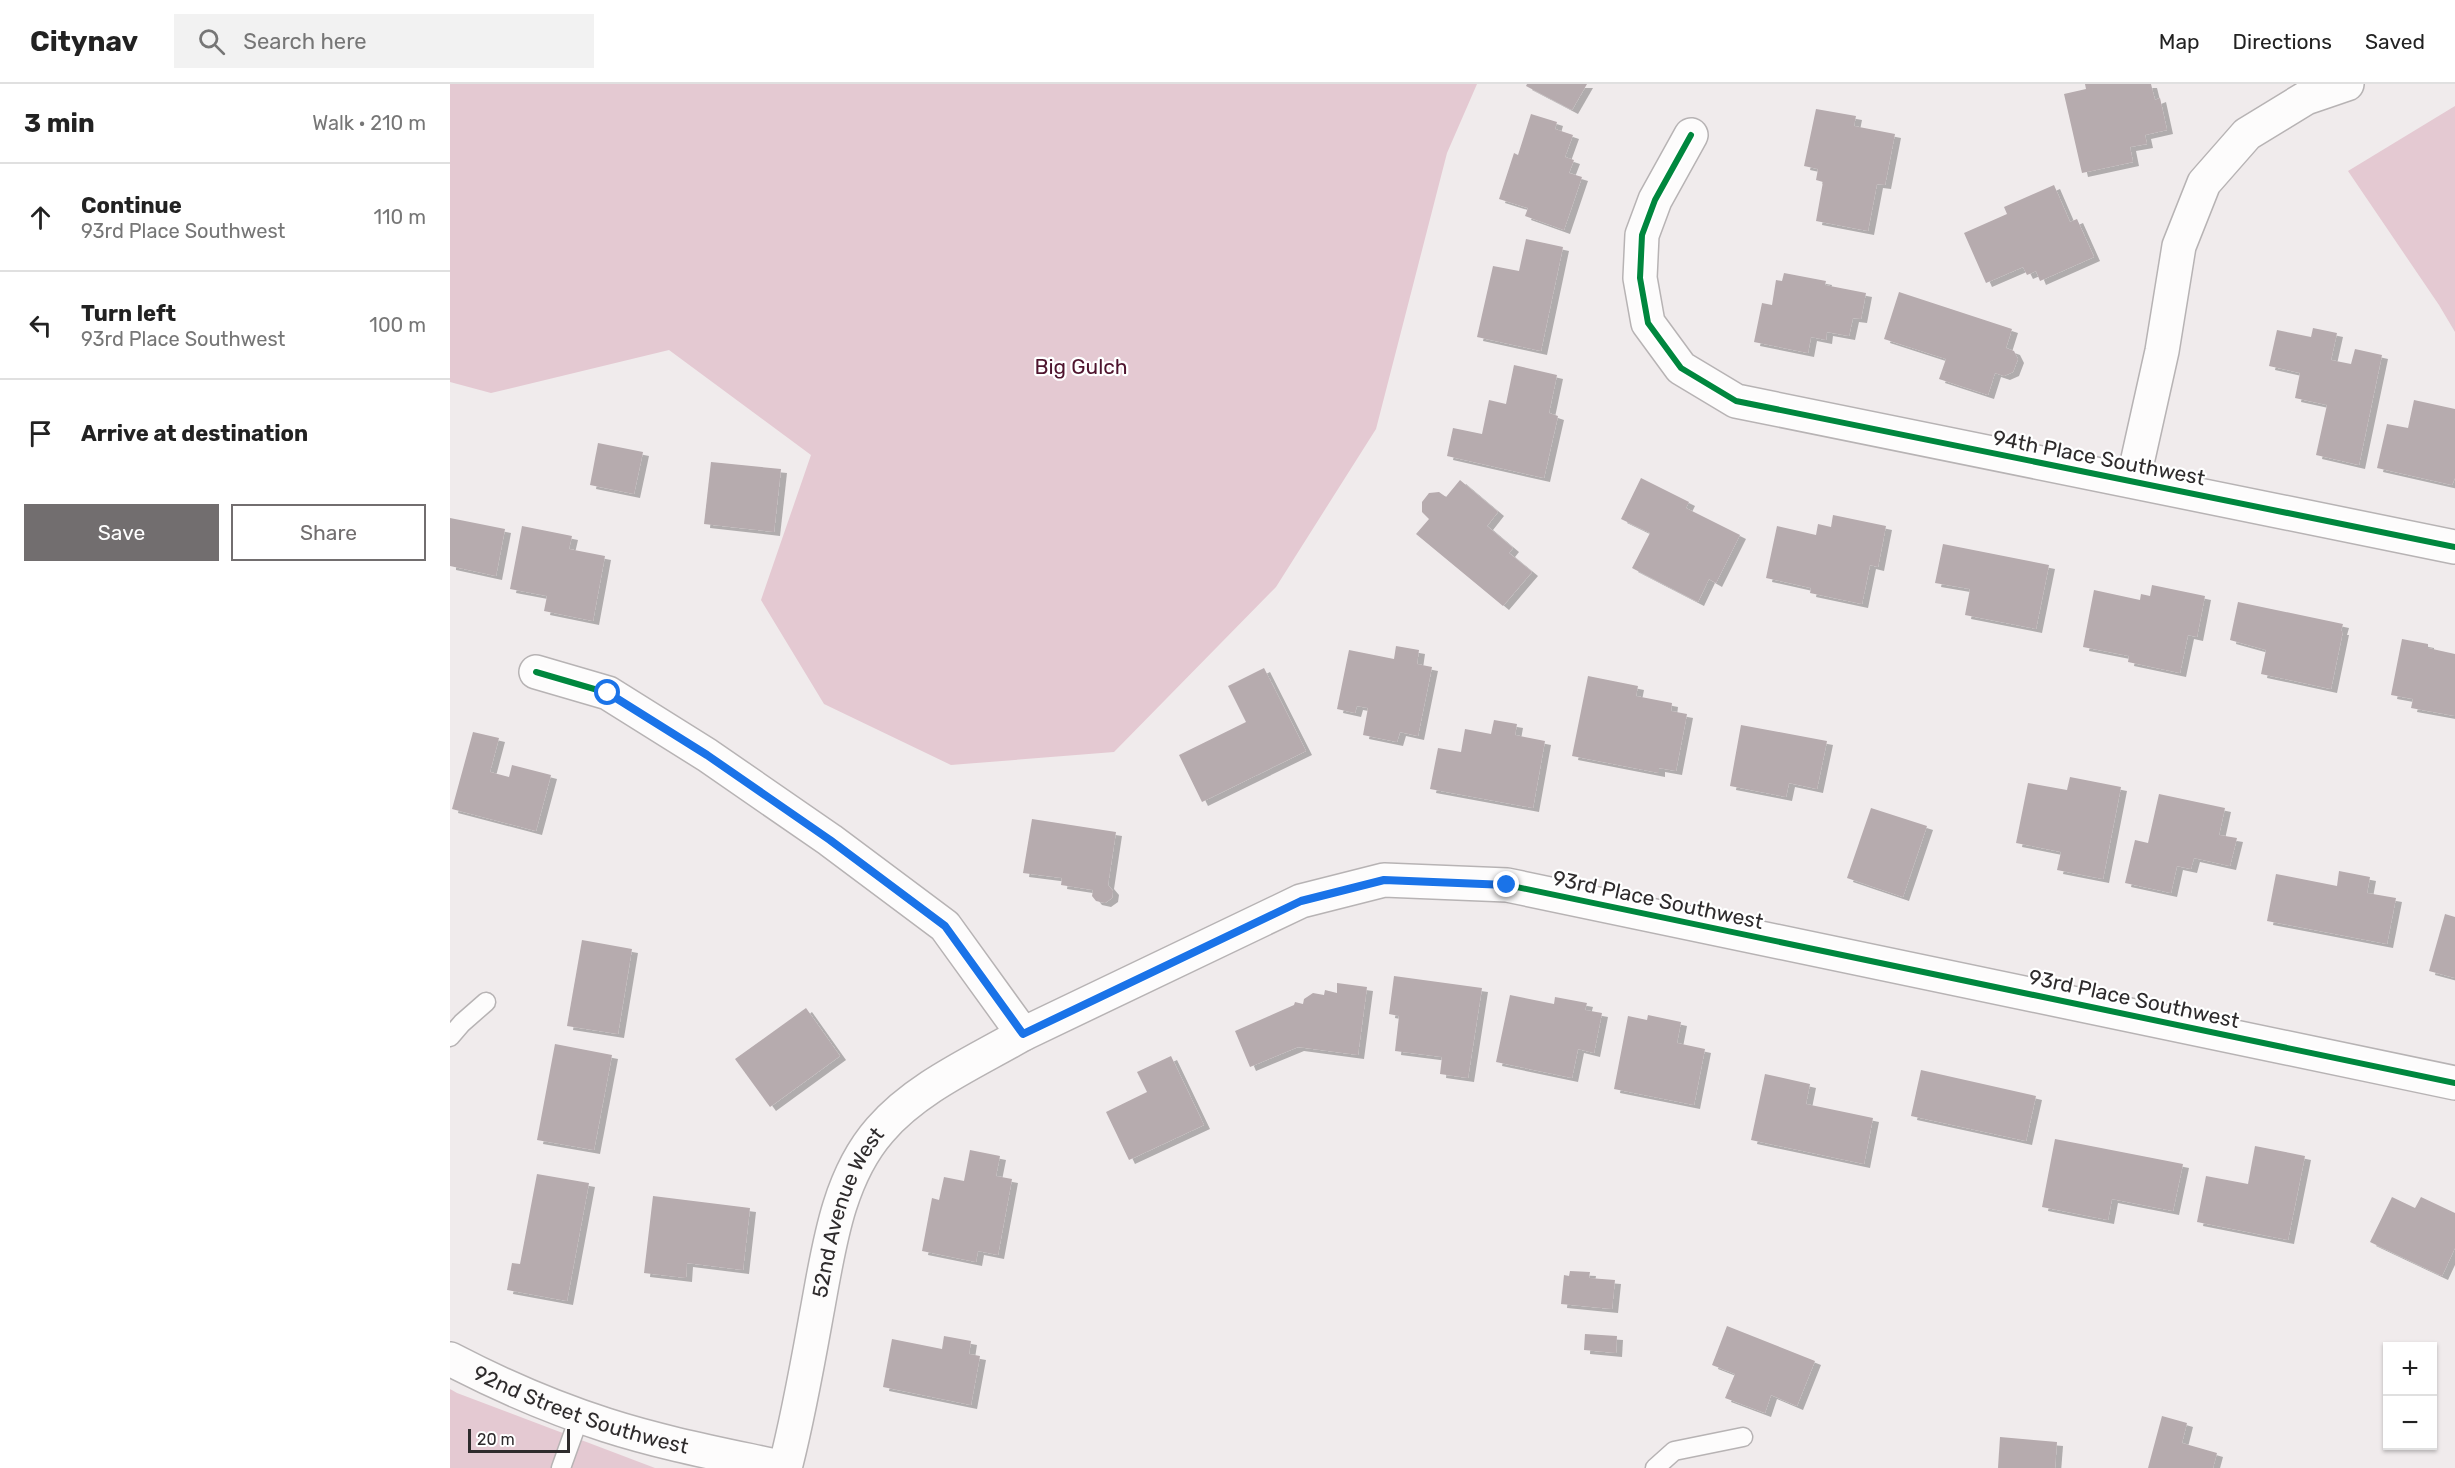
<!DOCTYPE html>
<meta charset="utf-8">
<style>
:root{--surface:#fff;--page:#f2f2f2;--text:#222;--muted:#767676;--line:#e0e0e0;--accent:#726e6f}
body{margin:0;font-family:Rubik,sans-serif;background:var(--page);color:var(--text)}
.controls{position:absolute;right:18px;bottom:18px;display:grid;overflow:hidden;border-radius:0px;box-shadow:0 2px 4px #0004}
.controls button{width:54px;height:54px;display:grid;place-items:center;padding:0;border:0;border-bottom:2px solid var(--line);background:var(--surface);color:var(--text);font:30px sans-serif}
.scale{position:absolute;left:18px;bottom:15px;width:102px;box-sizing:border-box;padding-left:6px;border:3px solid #2e2b2c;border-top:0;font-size:16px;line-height:21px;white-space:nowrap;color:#2e2b2c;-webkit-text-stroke:4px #fff;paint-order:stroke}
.stop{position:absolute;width:18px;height:18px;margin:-14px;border:4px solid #1a73e8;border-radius:50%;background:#fff}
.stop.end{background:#1a73e8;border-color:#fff;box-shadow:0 2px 6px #0008}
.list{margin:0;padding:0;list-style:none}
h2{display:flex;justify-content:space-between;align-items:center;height:78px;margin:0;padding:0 24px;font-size:26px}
h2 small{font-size:20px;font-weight:400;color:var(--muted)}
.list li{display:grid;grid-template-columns:39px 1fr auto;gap:18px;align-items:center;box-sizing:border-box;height:108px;padding:0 24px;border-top:2px solid var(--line)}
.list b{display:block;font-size:22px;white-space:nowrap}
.list p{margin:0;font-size:20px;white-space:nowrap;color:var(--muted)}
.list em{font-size:20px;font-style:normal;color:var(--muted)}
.actions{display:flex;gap:12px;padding:18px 24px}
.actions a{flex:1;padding:14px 0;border:2px solid var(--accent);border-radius:0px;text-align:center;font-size:21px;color:var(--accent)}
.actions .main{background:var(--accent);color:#fff}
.icon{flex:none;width:33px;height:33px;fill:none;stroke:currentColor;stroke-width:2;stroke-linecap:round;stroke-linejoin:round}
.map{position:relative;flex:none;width:2005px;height:1384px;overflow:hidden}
header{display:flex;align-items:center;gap:36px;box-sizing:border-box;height:84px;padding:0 30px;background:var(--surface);border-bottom:2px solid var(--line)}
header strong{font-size:28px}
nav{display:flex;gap:33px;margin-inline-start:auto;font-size:21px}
.search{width:420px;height:54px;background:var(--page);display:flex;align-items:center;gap:15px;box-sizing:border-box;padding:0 21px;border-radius:0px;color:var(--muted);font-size:22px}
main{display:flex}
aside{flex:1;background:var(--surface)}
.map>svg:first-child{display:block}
.green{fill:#e4c9d2}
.building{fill:#b6abae;filter:url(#shadow)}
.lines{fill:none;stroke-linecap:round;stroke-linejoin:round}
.service-casing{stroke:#b7b3b4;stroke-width:21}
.minor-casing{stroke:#b7b3b4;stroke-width:36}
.tertiary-casing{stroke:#b7b3b4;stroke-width:36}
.service{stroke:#fdfcfc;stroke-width:18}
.minor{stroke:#fdfcfc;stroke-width:33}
.tertiary{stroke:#fdfcfc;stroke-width:33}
.cycleway-casing{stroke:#fff;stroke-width:10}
.cycleway{stroke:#00873e;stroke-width:6}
.route{stroke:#1a73e8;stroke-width:8}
.labels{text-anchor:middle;stroke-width:4.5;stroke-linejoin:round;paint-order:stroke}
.park-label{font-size:21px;fill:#4f152e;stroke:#fff}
.street-label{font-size:21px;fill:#2e2b2c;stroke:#fff}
</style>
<header>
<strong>Citynav</strong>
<div class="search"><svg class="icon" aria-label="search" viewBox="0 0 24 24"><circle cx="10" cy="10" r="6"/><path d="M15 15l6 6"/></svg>Search here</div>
<nav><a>Map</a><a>Directions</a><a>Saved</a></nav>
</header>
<main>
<aside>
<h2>3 min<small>Walk · 210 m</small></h2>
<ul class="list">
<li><svg class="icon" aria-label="ahead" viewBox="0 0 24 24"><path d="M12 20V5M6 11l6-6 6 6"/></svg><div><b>Continue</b><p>93rd Place Southwest</p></div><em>110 m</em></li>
<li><svg class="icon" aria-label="left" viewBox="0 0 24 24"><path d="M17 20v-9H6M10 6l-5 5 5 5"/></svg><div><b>Turn left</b><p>93rd Place Southwest</p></div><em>100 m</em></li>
<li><svg class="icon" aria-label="arrive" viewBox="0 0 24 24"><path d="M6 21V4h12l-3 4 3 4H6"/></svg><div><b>Arrive at destination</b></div></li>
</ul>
<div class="actions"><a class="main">Save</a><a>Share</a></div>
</aside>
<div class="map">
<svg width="2005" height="1384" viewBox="0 0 2005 1384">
<defs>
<filter id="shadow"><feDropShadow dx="6" dy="4" stdDeviation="0" flood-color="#0004"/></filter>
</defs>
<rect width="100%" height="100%" fill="#f0ebec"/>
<!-- green -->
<g class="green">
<polygon points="0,0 1027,0 997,69 926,345 826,503 664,668 501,681 374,620 311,516 361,371 219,266 41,309 0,298"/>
<polygon points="2005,22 2005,248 1989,221 1898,87"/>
<polygon points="0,1305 7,1309 205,1384 0,1384"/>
</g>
<!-- building -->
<g class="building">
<polygon points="1077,0 1137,0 1122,26 1076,2"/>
<polygon points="1635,0 1701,0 1705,16 1710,14 1717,46 1695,51 1697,60 1680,63 1683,78 1632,89 1614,10 1636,5"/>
<polygon points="1366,25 1406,32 1404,42 1445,50 1435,101 1427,100 1418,147 1366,137 1373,98 1366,96 1368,85 1354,82"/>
<polygon points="1081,30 1107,38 1105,45 1123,51 1115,73 1124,76 1119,89 1132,93 1114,146 1075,132 1078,124 1049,115 1064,69 1068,71"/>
<polygon points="1604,101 1620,138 1627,135 1644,173 1590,197 1586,187 1577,191 1573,183 1536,199 1514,149 1557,130 1554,123"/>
<polygon points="1076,155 1113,163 1091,267 1027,253 1043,182 1069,187"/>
<polygon points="1334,189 1376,197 1375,201 1416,209 1411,235 1403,234 1399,252 1377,248 1376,256 1361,253 1358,269 1304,258 1312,219 1322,221 1326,196 1332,197"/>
<polygon points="1449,208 1562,245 1556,264 1564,267 1568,275 1563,288 1554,292 1545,289 1538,311 1489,295 1496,275 1434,255"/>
<polygon points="1863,244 1887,249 1881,276 1901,280 1905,265 1932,271 1909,381 1866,371 1877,321 1845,314 1850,289 1819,282 1827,246 1861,253"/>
<polygon points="1064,281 1107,291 1099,329 1108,332 1094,394 997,372 1003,344 1032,350 1039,316 1056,320"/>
<polygon points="1964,316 2005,325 2005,394 2002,401 1927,384 1937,340 1958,344"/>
<polygon points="148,359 193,368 184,410 140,401"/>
<polygon points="261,378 331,385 324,448 254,440"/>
<polygon points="1191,394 1239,418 1236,424 1290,451 1266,499 1259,495 1248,518 1182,484 1200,449 1171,435"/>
<polygon points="1010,396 1048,428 1037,442 1063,464 1059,469 1082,488 1053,522 966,450 979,435 972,428 972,418 979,409 989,408 996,413"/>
<polygon points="1383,431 1436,442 1428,483 1420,481 1412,520 1360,509 1361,504 1316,494 1327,442 1366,451 1368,440 1381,443"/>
<polygon points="0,434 55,445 46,492 0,482"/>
<polygon points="72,442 122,452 119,465 155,472 143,537 94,527 97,512 60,505"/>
<polygon points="1493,460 1599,481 1586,545 1515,531 1520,505 1485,499"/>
<polygon points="1702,501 1755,512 1747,553 1738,551 1730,589 1678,578 1679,572 1633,563 1644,506 1690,516 1691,510 1700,512"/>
<polygon points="1788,518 1893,540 1891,547 1893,547 1881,605 1811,590 1816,566 1780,556"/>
<polygon points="1952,555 1978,560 1978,564 2005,570 2005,632 1961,624 1963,615 1941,611"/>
<polygon points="946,562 969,566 967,580 982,583 968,652 950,648 947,658 913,651 918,624 907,622 905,629 887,625 899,566 944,575"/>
<polygon points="814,584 856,667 752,718 729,671 796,638 778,602"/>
<polygon points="1138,592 1188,602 1186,612 1222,619 1221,627 1237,630 1226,687 1209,684 1209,689 1122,672"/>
<polygon points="1044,636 1067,640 1065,651 1095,657 1083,724 980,705 988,664 1011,668 1015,645 1041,650"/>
<polygon points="1291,641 1377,657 1367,705 1339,699 1336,713 1280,702"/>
<polygon points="23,648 49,654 40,688 59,693 62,681 101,691 86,747 2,725"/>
<polygon points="1620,693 1671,703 1653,795 1607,786 1611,768 1566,759 1578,699 1617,706"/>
<polygon points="1709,710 1775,724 1769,751 1787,754 1780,782 1744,774 1741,785 1727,782 1721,809 1675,799 1685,756 1698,759"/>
<polygon points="1421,724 1477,742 1453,813 1397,794"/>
<polygon points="582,735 666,748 658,801 663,807 662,814 655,819 646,817 642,812 643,806 611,801 612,794 573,789"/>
<polygon points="1889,787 1920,793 1917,809 1946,814 1937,860 1817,837 1826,790 1887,802"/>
<polygon points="1995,830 2005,833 2005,894 1979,887"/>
<polygon points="132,856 182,865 168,950 117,942"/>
<polygon points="944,892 1032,904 1018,994 990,990 992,973 945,967 949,932 939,930"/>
<polygon points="887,899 917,903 908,971 848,963 800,983 785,947 844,921 845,918 853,920 854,915 863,909 874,911 875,906 887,909"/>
<polygon points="1060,911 1104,920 1105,913 1137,919 1135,926 1152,929 1144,969 1128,965 1122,994 1046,978"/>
<polygon points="356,924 390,972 320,1023 285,975"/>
<polygon points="1198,931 1231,938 1227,959 1255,965 1244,1021 1164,1005 1178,932 1197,936"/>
<polygon points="105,960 162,971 144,1066 87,1056"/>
<polygon points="721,972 754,1041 679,1076 656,1028 697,1008 687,988"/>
<polygon points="1471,986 1586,1012 1576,1057 1461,1032"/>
<polygon points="1315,990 1360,1000 1356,1020 1423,1034 1414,1080 1301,1056"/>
<polygon points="1605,1055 1733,1080 1723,1127 1662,1115 1658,1136 1592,1123"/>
<polygon points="1805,1062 1855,1072 1838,1156 1747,1138 1756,1092 1798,1100"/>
<polygon points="520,1066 550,1072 546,1092 562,1095 548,1171 528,1167 526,1178 472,1167 482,1114 489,1116 494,1093 514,1097"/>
<polygon points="87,1090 139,1099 117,1217 57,1206 62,1179 70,1180"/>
<polygon points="203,1112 300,1124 293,1186 237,1179 236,1194 194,1189"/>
<polygon points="1942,1113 1965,1124 1971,1113 2005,1129 2005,1164 1992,1192 1920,1158"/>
<polygon points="1120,1187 1140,1188 1139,1194 1165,1196 1162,1225 1111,1220 1114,1191 1119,1192"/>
<polygon points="1277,1242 1365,1277 1347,1322 1321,1311 1315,1329 1275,1314 1285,1290 1262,1281"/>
<polygon points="1135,1250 1167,1252 1166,1269 1134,1266"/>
<polygon points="494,1252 521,1257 519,1270 530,1272 521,1321 433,1303 442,1255 492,1265"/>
<polygon points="1712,1332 1737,1339 1732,1359 1767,1369 1763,1384 1698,1384"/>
<polygon points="1550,1353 1607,1358 1605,1384 1548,1384"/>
</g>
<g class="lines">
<defs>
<g id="service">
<polyline points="0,953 12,939 36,918"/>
<polyline points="111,1384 130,1331"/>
<polyline points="1205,1384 1224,1367 1293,1353"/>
</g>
<g id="minor">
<polyline points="1241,51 1205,116 1192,151 1190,194 1198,239 1231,284 1286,317 2005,463"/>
<polyline points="1683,397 1712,267 1729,162 1754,99 1797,50 1856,14 1897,0"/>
<polyline points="86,588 158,609 257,671 380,756 495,842 573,950 851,817 934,796 1057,801 2005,999"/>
<path id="s1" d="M335,1384C348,1334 357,1283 366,1233C378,1170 386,1096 430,1046C467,1003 525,978 573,950"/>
</g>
<g id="tertiary">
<path id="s2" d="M0,1275C50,1301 103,1324 156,1341C215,1360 275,1371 335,1384"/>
</g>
</defs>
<!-- service casing -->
<use href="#service" class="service-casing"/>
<!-- minor casing -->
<use href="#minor" class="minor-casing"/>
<!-- tertiary casing -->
<use href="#tertiary" class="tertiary-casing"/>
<!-- service -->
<use href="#service" class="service"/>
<!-- minor -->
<use href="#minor" class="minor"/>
<!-- tertiary -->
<use href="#tertiary" class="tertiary"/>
<defs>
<g id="cycleway">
<polyline points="1241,51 1205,116 1192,151 1190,194 1198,239 1231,284 1286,317 2005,463"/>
<polyline points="86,588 158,609 257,671 380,756 495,842 573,950 851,817 934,796 1057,801 2005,999"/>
</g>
</defs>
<!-- cycleway casing -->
<use href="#cycleway" class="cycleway-casing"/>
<!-- cycleway -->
<use href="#cycleway" class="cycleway"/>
</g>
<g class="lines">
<!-- route -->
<polyline class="route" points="158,609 257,671 380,756 495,842 573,950 851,817 934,796 1057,801"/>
</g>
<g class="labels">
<!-- park labels -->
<g class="park-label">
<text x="631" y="290">Big Gulch</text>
</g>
<!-- street labels -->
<g class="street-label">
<text transform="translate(1649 374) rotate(11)" y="7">94th Place Southwest</text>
<text transform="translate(1208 816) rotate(12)" y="7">93rd Place Southwest</text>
<text transform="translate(1684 915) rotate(12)" y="7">93rd Place Southwest</text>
<text dy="7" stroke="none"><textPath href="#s1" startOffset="264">52nd Avenue West</textPath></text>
<text dy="7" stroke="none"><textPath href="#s2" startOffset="141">92nd Street Southwest</textPath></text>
</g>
</g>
</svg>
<div class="controls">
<button>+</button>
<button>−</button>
</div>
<div class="scale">20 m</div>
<div class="stop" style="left:158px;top:609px"></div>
<div class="stop end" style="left:1057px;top:801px"></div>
</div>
</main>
